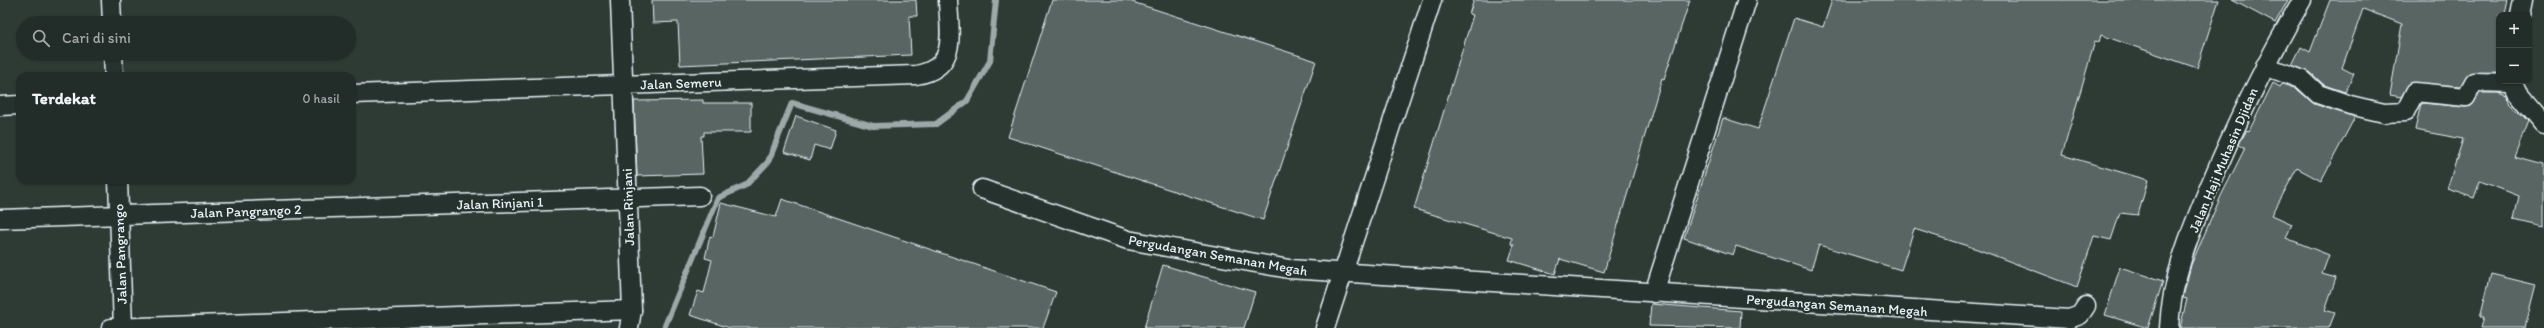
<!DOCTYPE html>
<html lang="id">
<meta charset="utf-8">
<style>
:root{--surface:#222c28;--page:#2e3834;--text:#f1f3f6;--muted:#a2a7a8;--line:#3f4845}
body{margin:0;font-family:Itim,sans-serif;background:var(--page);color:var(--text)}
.controls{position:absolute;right:12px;top:12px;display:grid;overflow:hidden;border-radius:8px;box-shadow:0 1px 3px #0004}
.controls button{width:36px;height:36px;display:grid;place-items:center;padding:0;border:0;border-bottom:1px solid var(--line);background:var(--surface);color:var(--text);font:20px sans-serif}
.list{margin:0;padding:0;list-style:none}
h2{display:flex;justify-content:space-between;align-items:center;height:52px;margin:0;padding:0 16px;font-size:17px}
h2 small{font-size:13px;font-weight:400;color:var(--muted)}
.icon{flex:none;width:22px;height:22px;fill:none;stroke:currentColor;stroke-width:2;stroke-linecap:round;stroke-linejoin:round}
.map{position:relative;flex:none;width:2544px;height:328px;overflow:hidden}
.search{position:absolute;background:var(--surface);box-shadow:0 1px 3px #0004;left:16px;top:16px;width:340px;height:44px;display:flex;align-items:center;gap:10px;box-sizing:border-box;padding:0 14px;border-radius:22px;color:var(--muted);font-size:15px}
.panel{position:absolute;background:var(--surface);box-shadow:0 1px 3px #0004;left:16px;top:72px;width:340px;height:112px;border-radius:12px}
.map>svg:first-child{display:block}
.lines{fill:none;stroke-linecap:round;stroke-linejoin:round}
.stream{stroke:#9da8a9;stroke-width:6}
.building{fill:#596563;stroke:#e8f1f8}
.street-casing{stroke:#e8f1f8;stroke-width:21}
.street{stroke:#26332d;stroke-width:18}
.labels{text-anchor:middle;stroke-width:4;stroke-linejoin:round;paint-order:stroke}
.street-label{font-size:14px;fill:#e8f1f8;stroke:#26332d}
</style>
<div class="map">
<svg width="2544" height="328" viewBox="0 0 2544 328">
<rect width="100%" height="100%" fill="#2e3b35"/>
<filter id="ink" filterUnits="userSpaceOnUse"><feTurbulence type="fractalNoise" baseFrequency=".025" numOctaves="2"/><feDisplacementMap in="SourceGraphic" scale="8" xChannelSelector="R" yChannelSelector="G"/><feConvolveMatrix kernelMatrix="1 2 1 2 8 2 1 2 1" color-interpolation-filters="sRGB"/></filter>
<g filter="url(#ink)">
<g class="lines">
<!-- stream -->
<polyline class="stream" points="664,328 718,198 746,185 768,162 792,103 873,126 936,124 967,101 990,61 996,0"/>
</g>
<!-- building -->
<g class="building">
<polygon points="652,0 916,0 917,16 909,16 911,55 680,65 678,22 653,23"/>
<polygon points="1052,0 1126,0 1316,61 1263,220 1008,137"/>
<polygon points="1474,0 1690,0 1664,79 1662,78 1604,272 1560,259 1555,274 1509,260 1514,245 1511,244 1512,238 1414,209 1473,15 1469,14"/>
<polygon points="1832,0 2219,0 2197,68 2101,35 2099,42 2095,41 2062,155 2148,180 2138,215 2120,213 2111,240 2094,236 2077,287 1977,249 1914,229 1901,270 1819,245 1811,270 1736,246 1733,255 1684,238 1723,118 1758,129 1794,18 1823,27"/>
<polygon points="2232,0 2288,0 2275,23"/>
<polygon points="2330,0 2508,0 2505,15 2499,15 2499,72 2469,73 2460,86 2410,83 2401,97 2390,95 2402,24 2363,9 2342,68 2354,74 2345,92 2324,85 2310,72 2292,65 2301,47 2310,52"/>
<polygon points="2273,83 2280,87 2282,84 2297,89 2314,104 2355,117 2321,181 2297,168 2272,215 2292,224 2286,238 2329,255 2322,274 2336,278 2325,310 2335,313 2329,328 2180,328 2187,299 2183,298 2184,293 2191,265 2221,196 2245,148 2239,145 2240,142 2247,130 2249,131"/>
<polygon points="2480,93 2499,93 2508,96 2509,102 2528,121 2514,157 2544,165 2544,226 2514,219 2519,196 2480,181 2474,198 2447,189 2463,139 2415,130 2421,103 2465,107 2471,106"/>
<polygon points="703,100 703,103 751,103 751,132 704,132 704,136 701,136 703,174 637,176 634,101"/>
<polygon points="796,116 836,130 830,150 814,145 810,160 784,152"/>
<polygon points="782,199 1056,292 1043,328 730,328 690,315 698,291 704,293 712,260 705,258 710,236 713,237 721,203 776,217"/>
<polygon points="1163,265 1255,292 1244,328 1144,328"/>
<polygon points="2120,267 2163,281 2148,328 2105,315"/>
<polygon points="2491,274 2536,285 2525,328 2481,328 2484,317 2480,317"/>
<polygon points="1651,304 1741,311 1740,328 1649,326"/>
</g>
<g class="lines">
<defs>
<g id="street">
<polyline points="111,0 112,23"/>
<polyline points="620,0 632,310 629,328"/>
<polyline points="2520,15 2523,0"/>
<polyline points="113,53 114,76"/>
<polyline points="2265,66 2303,80 2318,94 2350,105 2384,113 2405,112 2415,92 2466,97 2474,82 2512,83"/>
<polyline points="2512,81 2518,93 2544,124"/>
<path d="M352,94L916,75C959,68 949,33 948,0"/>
<polyline points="0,106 20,105"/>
<polyline points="118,180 123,328"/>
<polyline points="982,189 1128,240 1289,269 2069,319 2080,315 2086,306"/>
<polyline points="0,219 700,196"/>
<polyline points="1654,293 1747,0"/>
<polyline points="111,328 632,310"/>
<polyline points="1325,328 1432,0"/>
<path d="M2169,328C2171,279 2191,230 2210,185C2237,121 2267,60 2302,0"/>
</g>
</defs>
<!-- street casing -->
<use href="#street" class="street-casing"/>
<!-- street -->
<use href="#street" class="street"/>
</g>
</g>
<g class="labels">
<!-- street labels -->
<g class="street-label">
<text transform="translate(681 83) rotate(-2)" y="5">Jalan Semeru</text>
<text transform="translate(2223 160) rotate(-67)" y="5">Jalan Haji Muhasin Djidan</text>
<text transform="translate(500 203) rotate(-2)" y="5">Jalan Rinjani 1</text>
<text transform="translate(628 207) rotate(-92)" y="5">Jalan Rinjani</text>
<text transform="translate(246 211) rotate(-2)" y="5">Jalan Pangrango 2</text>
<text transform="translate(120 254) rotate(-92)" y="5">Jalan Pangrango</text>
<text transform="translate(1218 255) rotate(10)" y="5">Pergudangan Semanan Megah</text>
<text transform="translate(1837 305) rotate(4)" y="5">Pergudangan Semanan Megah</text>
</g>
</g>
</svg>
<div class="controls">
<button>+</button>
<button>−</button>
</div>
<div class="search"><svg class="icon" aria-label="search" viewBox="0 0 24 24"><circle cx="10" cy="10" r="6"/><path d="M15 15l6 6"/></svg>Cari di sini</div>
<section class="panel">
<h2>Terdekat<small>0 hasil</small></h2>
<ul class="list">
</ul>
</section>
</div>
